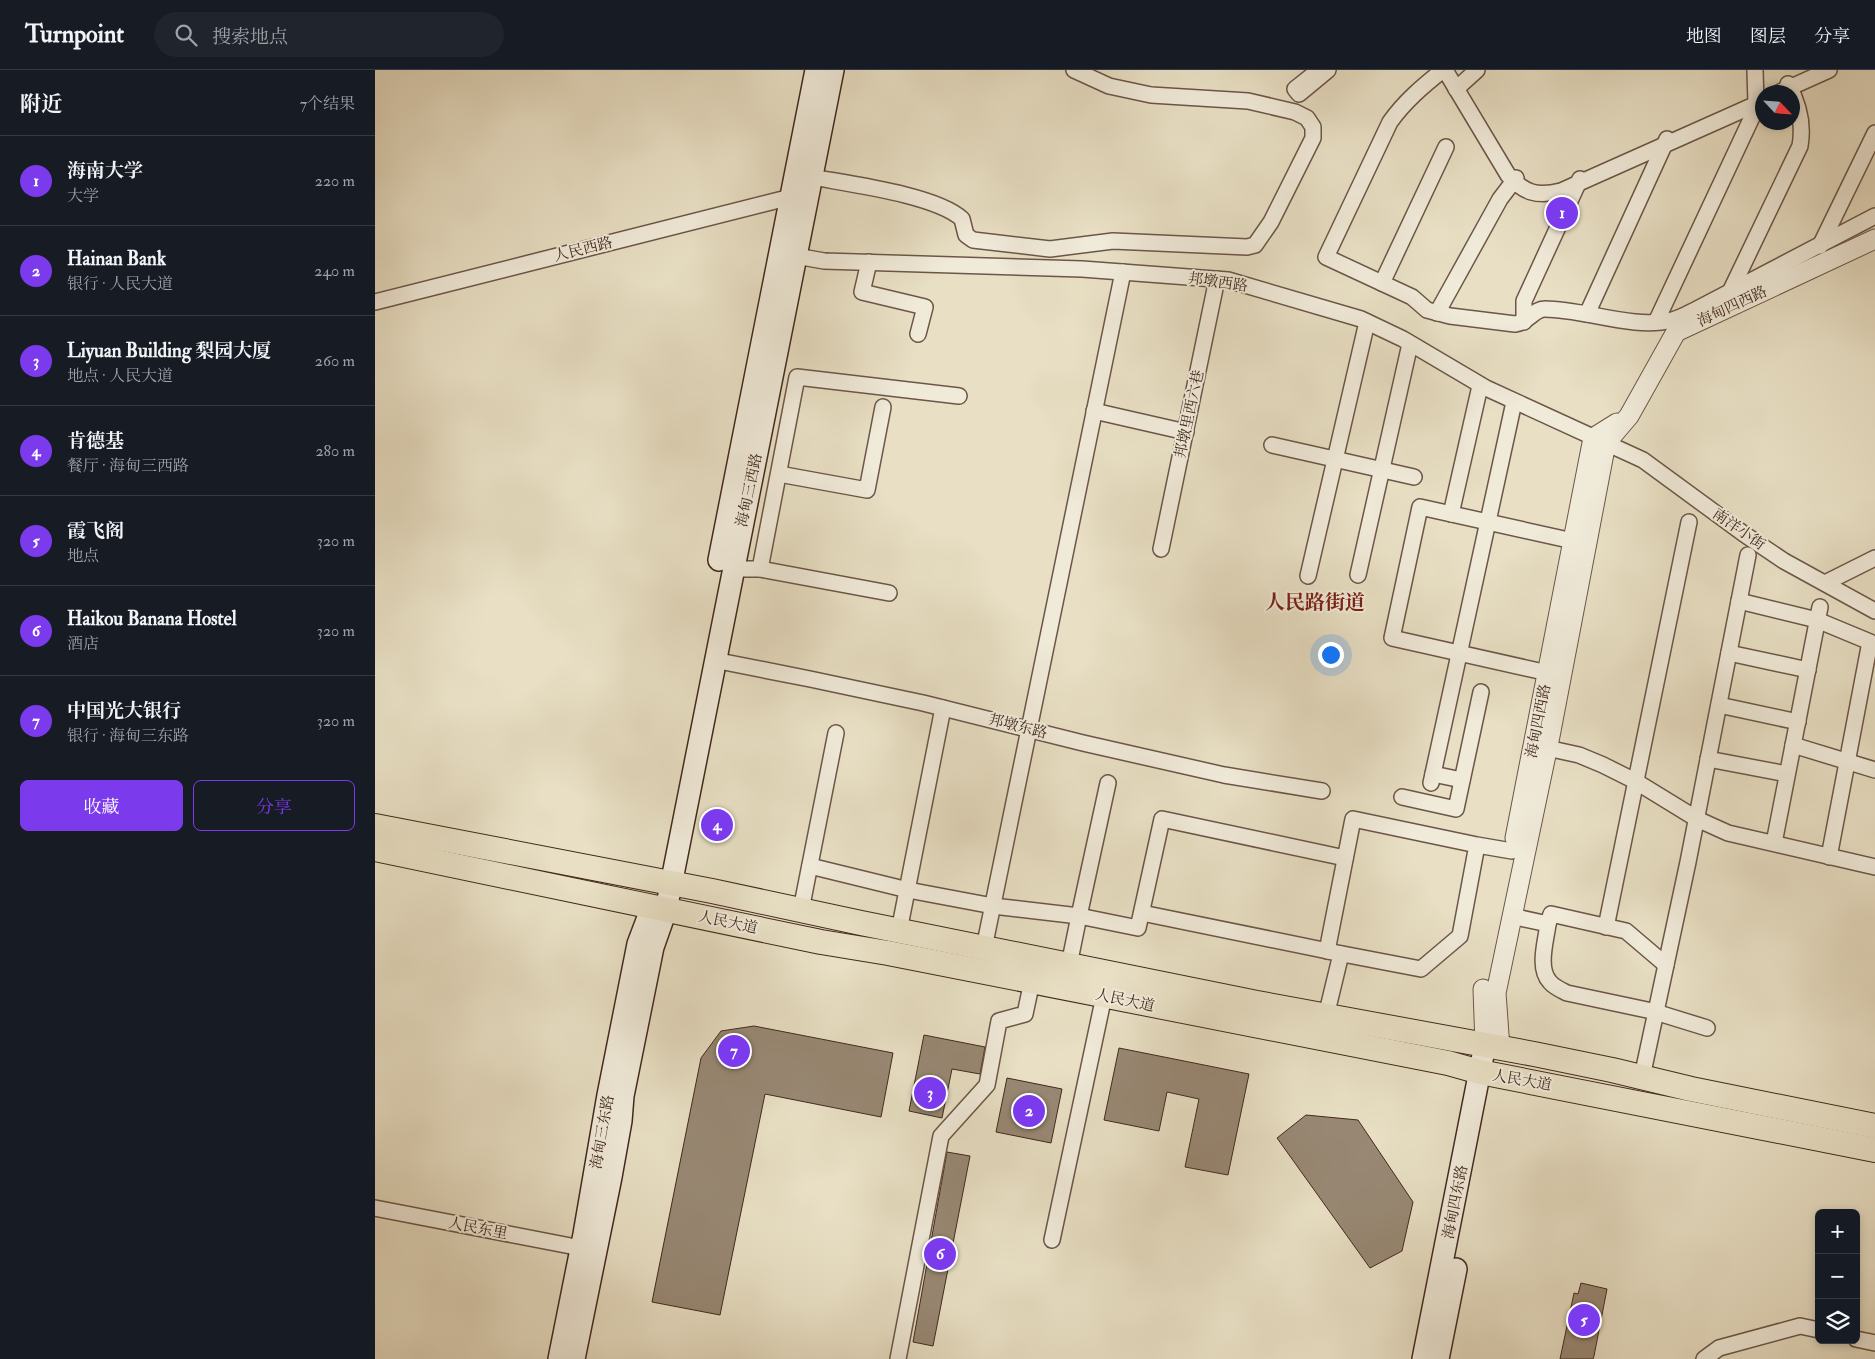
<!DOCTYPE html>
<html lang="zh">
<meta charset="utf-8">
<style>
:root{--surface:#171b24;--page:#20242c;--text:#f1f3f6;--muted:#9ea1a6;--line:#363941;--accent:#7c3aed}
body{margin:0;font-family:"IM FELL Double Pica","Noto Serif SC",serif;background:var(--page);color:var(--text)}
.controls{position:absolute;right:15px;bottom:15px;display:grid;overflow:hidden;border-radius:8px;box-shadow:0 2px 8px #0003}
.controls button{width:45px;height:45px;display:grid;place-items:center;padding:0;border:0;border-bottom:1px solid var(--line);background:var(--surface);color:var(--text);font:25px sans-serif}
.compass{position:absolute;left:1380px;top:15px;width:45px;height:45px;border-radius:50%;background:var(--surface);box-shadow:0 2px 8px #0003;rotate:116deg}
.you{position:absolute;left:955px;top:584px;width:18px;height:18px;margin:-12px;border:4px solid #fff;border-radius:50%;background:#1a73e8;box-shadow:0 0 0 8px #1a73e833}
.badge{display:grid;place-items:center;width:32px;height:32px;border-radius:50%;background:var(--accent);color:#fff;font-size:16px;font-weight:700}
.pin{position:absolute;translate:-50% -50%;border:2px solid #fff;box-shadow:0 1px 5px #0006}
.list{margin:0;padding:0;list-style:none}
h2{display:flex;justify-content:space-between;align-items:center;height:65px;margin:0;padding:0 20px;font-size:21px}
h2 small{font-size:16px;font-weight:400;color:var(--muted)}
.list li{display:grid;grid-template-columns:32px 1fr auto;gap:15px;align-items:center;box-sizing:border-box;height:90px;padding:0 20px;border-top:1px solid var(--line)}
.list b{display:block;font-size:19px;white-space:nowrap}
.list p{margin:0;font-size:16px;white-space:nowrap;color:var(--muted)}
.list em{font-size:16px;font-style:normal;color:var(--muted)}
.actions{display:flex;gap:10px;padding:15px 20px}
.actions a{flex:1;padding:11px 0;border:1px solid var(--accent);border-radius:8px;text-align:center;font-size:18px;color:var(--accent)}
.actions .main{background:var(--accent);color:#fff}
.icon{flex:none;width:28px;height:28px;fill:none;stroke:currentColor;stroke-width:2;stroke-linecap:round;stroke-linejoin:round}
.map{position:relative;flex:none;width:1500px;height:1289px;overflow:hidden}
header{display:flex;align-items:center;gap:30px;box-sizing:border-box;height:70px;padding:0 25px;background:var(--surface);border-bottom:1px solid var(--line)}
header strong{font-size:24px}
nav{display:flex;gap:28px;margin-inline-start:auto;font-size:18px}
.search{width:350px;height:45px;background:var(--page);display:flex;align-items:center;gap:12px;box-sizing:border-box;padding:0 18px;border-radius:28px;color:var(--muted);font-size:19px}
main{display:flex}
aside{flex:1;background:var(--surface)}
.map>svg:first-child{display:block}
.building{fill:#988874;stroke:#42291d}
.lines{fill:none;stroke-linecap:round;stroke-linejoin:round}
.minor-casing{stroke:#6c5647;stroke-width:18}
.tertiary-casing{stroke:#6c5647;stroke-width:21}
.secondary-casing{stroke:#42291d;stroke-width:24}
.primary-casing{stroke:#42291d;stroke-width:26}
.minor{stroke:#f0ead9;stroke-width:15}
.tertiary{stroke:#f0ead9;stroke-width:19}
.secondary{stroke:#f0ead9;stroke-width:21}
.primary{stroke:#e8dfc4;stroke-width:24}
.labels{text-anchor:middle;stroke-width:4;stroke-linejoin:round;paint-order:stroke}
.street-label{font-size:15px;fill:#42291d;stroke:#f0ead9}
.district-label{font-size:20px;font-weight:bold;fill:#7a1f14;stroke:#f0ead9}
</style>
<header>
<strong>Turnpoint</strong>
<div class="search"><svg class="icon" aria-label="search" viewBox="0 0 24 24"><circle cx="10" cy="10" r="6"/><path d="M15 15l6 6"/></svg>搜索地点</div>
<nav><a>地图</a><a>图层</a><a>分享</a></nav>
</header>
<main>
<aside>
<h2>附近<small>7个结果</small></h2>
<ul class="list">
<li><span class="badge">1</span><div><b>海南大学</b><p>大学</p></div><em>220 m</em></li>
<li><span class="badge">2</span><div><b>Hainan Bank</b><p>银行 · 人民大道</p></div><em>240 m</em></li>
<li><span class="badge">3</span><div><b>Liyuan Building 梨园大厦</b><p>地点 · 人民大道</p></div><em>260 m</em></li>
<li><span class="badge">4</span><div><b>肯德基</b><p>餐厅 · 海甸三西路</p></div><em>280 m</em></li>
<li><span class="badge">5</span><div><b>霞飞阁</b><p>地点</p></div><em>320 m</em></li>
<li><span class="badge">6</span><div><b>Haikou Banana Hostel</b><p>酒店</p></div><em>320 m</em></li>
<li><span class="badge">7</span><div><b>中国光大银行</b><p>银行 · 海甸三东路</p></div><em>320 m</em></li>
</ul>
<div class="actions"><a class="main">收藏</a><a>分享</a></div>
</aside>
<div class="map">
<svg width="1500" height="1289" viewBox="0 0 1500 1289">
<rect width="100%" height="100%" fill="#e8dfc4"/>
<filter id="stains"><feTurbulence type="fractalNoise" baseFrequency=".004" numOctaves="4"/><feColorMatrix values="0 0 0 0 .2 0 0 0 0 .09 0 0 0 0 .02 0 0 0 .5 -.17"/></filter>
<radialGradient id="worn" r=".72"><stop offset=".6" stop-color="#630" stop-opacity="0"/><stop offset="1" stop-color="#630" stop-opacity=".3"/></radialGradient>
<!-- building -->
<g class="building">
<polygon points="379,956 518,983 506,1047 390,1024 345,1245 277,1232 326,988 346,961"/>
<polygon points="549,965 610,977 605,1004 577,999 567,1048 534,1041"/>
<polygon points="744,978 874,1004 853,1105 810,1097 824,1029 792,1022 784,1061 729,1050"/>
<polygon points="632,1008 687,1019 676,1073 621,1062"/>
<polygon points="931,1045 983,1050 1038,1132 1027,1181 995,1198 902,1068"/>
<polygon points="572,1082 595,1086 558,1276 538,1272"/>
<polygon points="1206,1213 1232,1219 1219,1286 1218,1289 1185,1289 1199,1223 1203,1224"/>
</g>
<g class="lines">
<defs>
<g id="minor">
<polyline points="944,0 920,19 924,24 953,0"/>
<path d="M1068,0C1048,16 1030,31 1015,52L951,187L1037,227L1052,240L1075,246L1140,254C1155,252 1158,239 1170,239C1210,239 1258,260 1297,250C1306,248 1314,243 1322,239L1500,146"/>
<path d="M1070,0L1133,105C1149,123 1162,127 1186,121L1388,31"/>
<polyline points="1081,19 1102,0"/>
<polyline points="1405,22 1454,0"/>
<path d="M437,107C474,114 561,125 587,149L591,165L598,170L675,179L738,171L872,177L880,175L896,152L938,68V57L932,48L920,42L873,31L776,25L734,16L699,0"/>
<polyline points="1445,176 1500,63"/>
<polyline points="421,186 449,191 707,199 853,210 986,249 1028,269 1111,318 1268,390 1369,464 1409,491 1500,541"/>
<polyline points="494,192 487,222 550,237 543,264"/>
<polyline points="1007,213 1071,77"/>
<path d="M1355,222L1425,76C1429,53 1424,34 1413,14"/>
<polyline points="0,232 416,127"/>
<polyline points="1062,243 1125,129 1141,108"/>
<polyline points="1212,244 1292,69"/>
<polyline points="1149,252 1149,231 1205,109"/>
<polyline points="1281,252 1378,45 1381,34 1380,0"/>
<polyline points="719,341 811,362"/>
<polyline points="897,375 1039,407"/>
<polyline points="404,404 492,420 508,337"/>
<polyline points="1076,444 1105,316"/>
<polyline points="786,479 842,209"/>
<polyline points="358,499 385,499 422,307 584,326"/>
<polyline points="385,499 514,523"/>
<polyline points="983,505 1035,274"/>
<polyline points="933,506 992,252"/>
<polyline points="1450,513 1500,488"/>
<polyline points="1364,531 1442,550 1495,572 1454,787"/>
<polyline points="1354,583 1433,600"/>
<polyline points="339,590 435,609 548,633 708,673 849,705 947,721"/>
<polyline points="1173,603 1017,568 1045,437 1198,471"/>
<polyline points="1344,635 1423,652"/>
<polyline points="1418,675 1500,700"/>
<polyline points="1172,678 1204,685 1228,695 1260,711 1322,749 1353,763 1500,797"/>
<polyline points="1333,689 1412,704"/>
<polyline points="1058,704 1087,710"/>
<polyline points="1056,713 1139,332"/>
<polyline points="1027,727 1081,739 1106,622"/>
<polyline points="1399,773 1445,537"/>
<polyline points="1102,775 978,749 952,881 1046,899 1085,866 1102,775 1137,781"/>
<polyline points="435,796 533,820 618,836 704,846 733,713"/>
<polyline points="426,840 461,663"/>
<polyline points="767,843 953,881"/>
<polyline points="1136,846 1173,854 1176,844 1251,861 1291,895"/>
<path d="M1173,854C1171,871 1162,898 1175,912C1179,917 1186,920 1192,923L1277,941L1332,958"/>
<polyline points="1231,857 1314,452"/>
<polyline points="524,861 568,638"/>
<polyline points="609,878 748,202"/>
<polyline points="694,895 704,846 763,858 787,749 970,788"/>
<polyline points="951,946 966,884"/>
<polyline points="1267,1007 1313,792 1373,485"/>
<polyline points="0,1138 206,1178"/>
<polyline points="677,1170 729,926"/>
<polyline points="1481,1269 1500,1273"/>
<polyline points="523,1289 566,1066 612,1015 624,951 650,944 657,911"/>
<polyline points="1329,1289 1344,1278 1425,1256 1444,1260"/>
</g>
<g id="tertiary">
<polyline points="1140,768 1218,368 1242,353"/>
<polyline points="1108,919 1110,975"/>
<polyline points="1125,978 1121,923 1175,666 1231,373 1254,346 1301,262 1500,169"/>
</g>
<g id="secondary">
<polyline points="344,490 441,0"/>
<polyline points="184,1289 209,1164 233,1025 263,874 277,837"/>
<polyline points="199,1289 236,1107 246,1051 248,1026 278,877 291,840 458,0"/>
<polyline points="1048,1289 1110,975"/>
<polyline points="1063,1289 1081,1199"/>
</g>
<g id="primary">
<polyline points="0,756 337,821 486,853 882,933 1159,984 1237,1000 1316,1019 1500,1056"/>
<polyline points="0,779 446,872 513,883 1073,993 1105,1002 1500,1080"/>
</g>
</defs>
<!-- minor casing -->
<use href="#minor" class="minor-casing"/>
<!-- tertiary casing -->
<use href="#tertiary" class="tertiary-casing"/>
<!-- secondary casing -->
<use href="#secondary" class="secondary-casing"/>
<!-- primary casing -->
<use href="#primary" class="primary-casing"/>
<!-- minor -->
<use href="#minor" class="minor"/>
<!-- tertiary -->
<use href="#tertiary" class="tertiary"/>
<!-- secondary -->
<use href="#secondary" class="secondary"/>
<!-- primary -->
<use href="#primary" class="primary"/>
</g>
<g class="labels">
<!-- street labels -->
<g class="street-label">
<text transform="translate(208 179) rotate(-14)" y="5">人民西路</text>
<text transform="translate(843 212) rotate(8)" y="5">邦墩西路</text>
<text transform="translate(1357 236) rotate(-25)" y="5">海甸四西路</text>
<text transform="translate(814 344) rotate(-78)" y="5">邦墩里西六巷</text>
<text transform="translate(374 420) rotate(-78)" y="5">海甸三西路</text>
<text transform="translate(1364 459) rotate(35)" y="5">南洋小街</text>
<text transform="translate(1163 651) rotate(-79)" y="5">海甸四西路</text>
<text transform="translate(643 656) rotate(14)" y="5">邦墩东路</text>
<text transform="translate(353 852) rotate(12)" y="5">人民大道</text>
<text transform="translate(750 930) rotate(12)" y="5">人民大道</text>
<text transform="translate(1147 1010) rotate(10)" y="5">人民大道</text>
<text transform="translate(227 1062) rotate(-80)" y="5">海甸三东路</text>
<text transform="translate(1080 1132) rotate(-79)" y="5">海甸四东路</text>
<text transform="translate(103 1158) rotate(11)" y="5">人民东里</text>
</g>
<!-- district labels -->
<g class="district-label">
<text x="940" y="539">人民路街道</text>
</g>
</g>
<rect width="100%" height="100%" filter="url(#stains)"/>
<rect width="100%" height="100%" fill="url(#worn)"/>
</svg>
<div class="controls">
<button>+</button>
<button>−</button>
<button><svg class="icon" aria-label="layers" viewBox="0 0 24 24"><path d="M12 4l9 5-9 5-9-5zM3 14l9 5 9-5"/></svg></button>
</div>
<svg class="compass" viewBox="-18 -18 36 36"><path d="M0-13l5 13h-10z" fill="#e53935"/><path d="M0 13l5-13h-10z" fill="#9ea1a6"/></svg>
<div class="you"></div>
<div class="pin badge" style="left:1187px;top:143px">1</div>
<div class="pin badge" style="left:654px;top:1041px">2</div>
<div class="pin badge" style="left:555px;top:1023px">3</div>
<div class="pin badge" style="left:342px;top:755px">4</div>
<div class="pin badge" style="left:1209px;top:1250px">5</div>
<div class="pin badge" style="left:565px;top:1184px">6</div>
<div class="pin badge" style="left:359px;top:981px">7</div>
</div>
</main>
